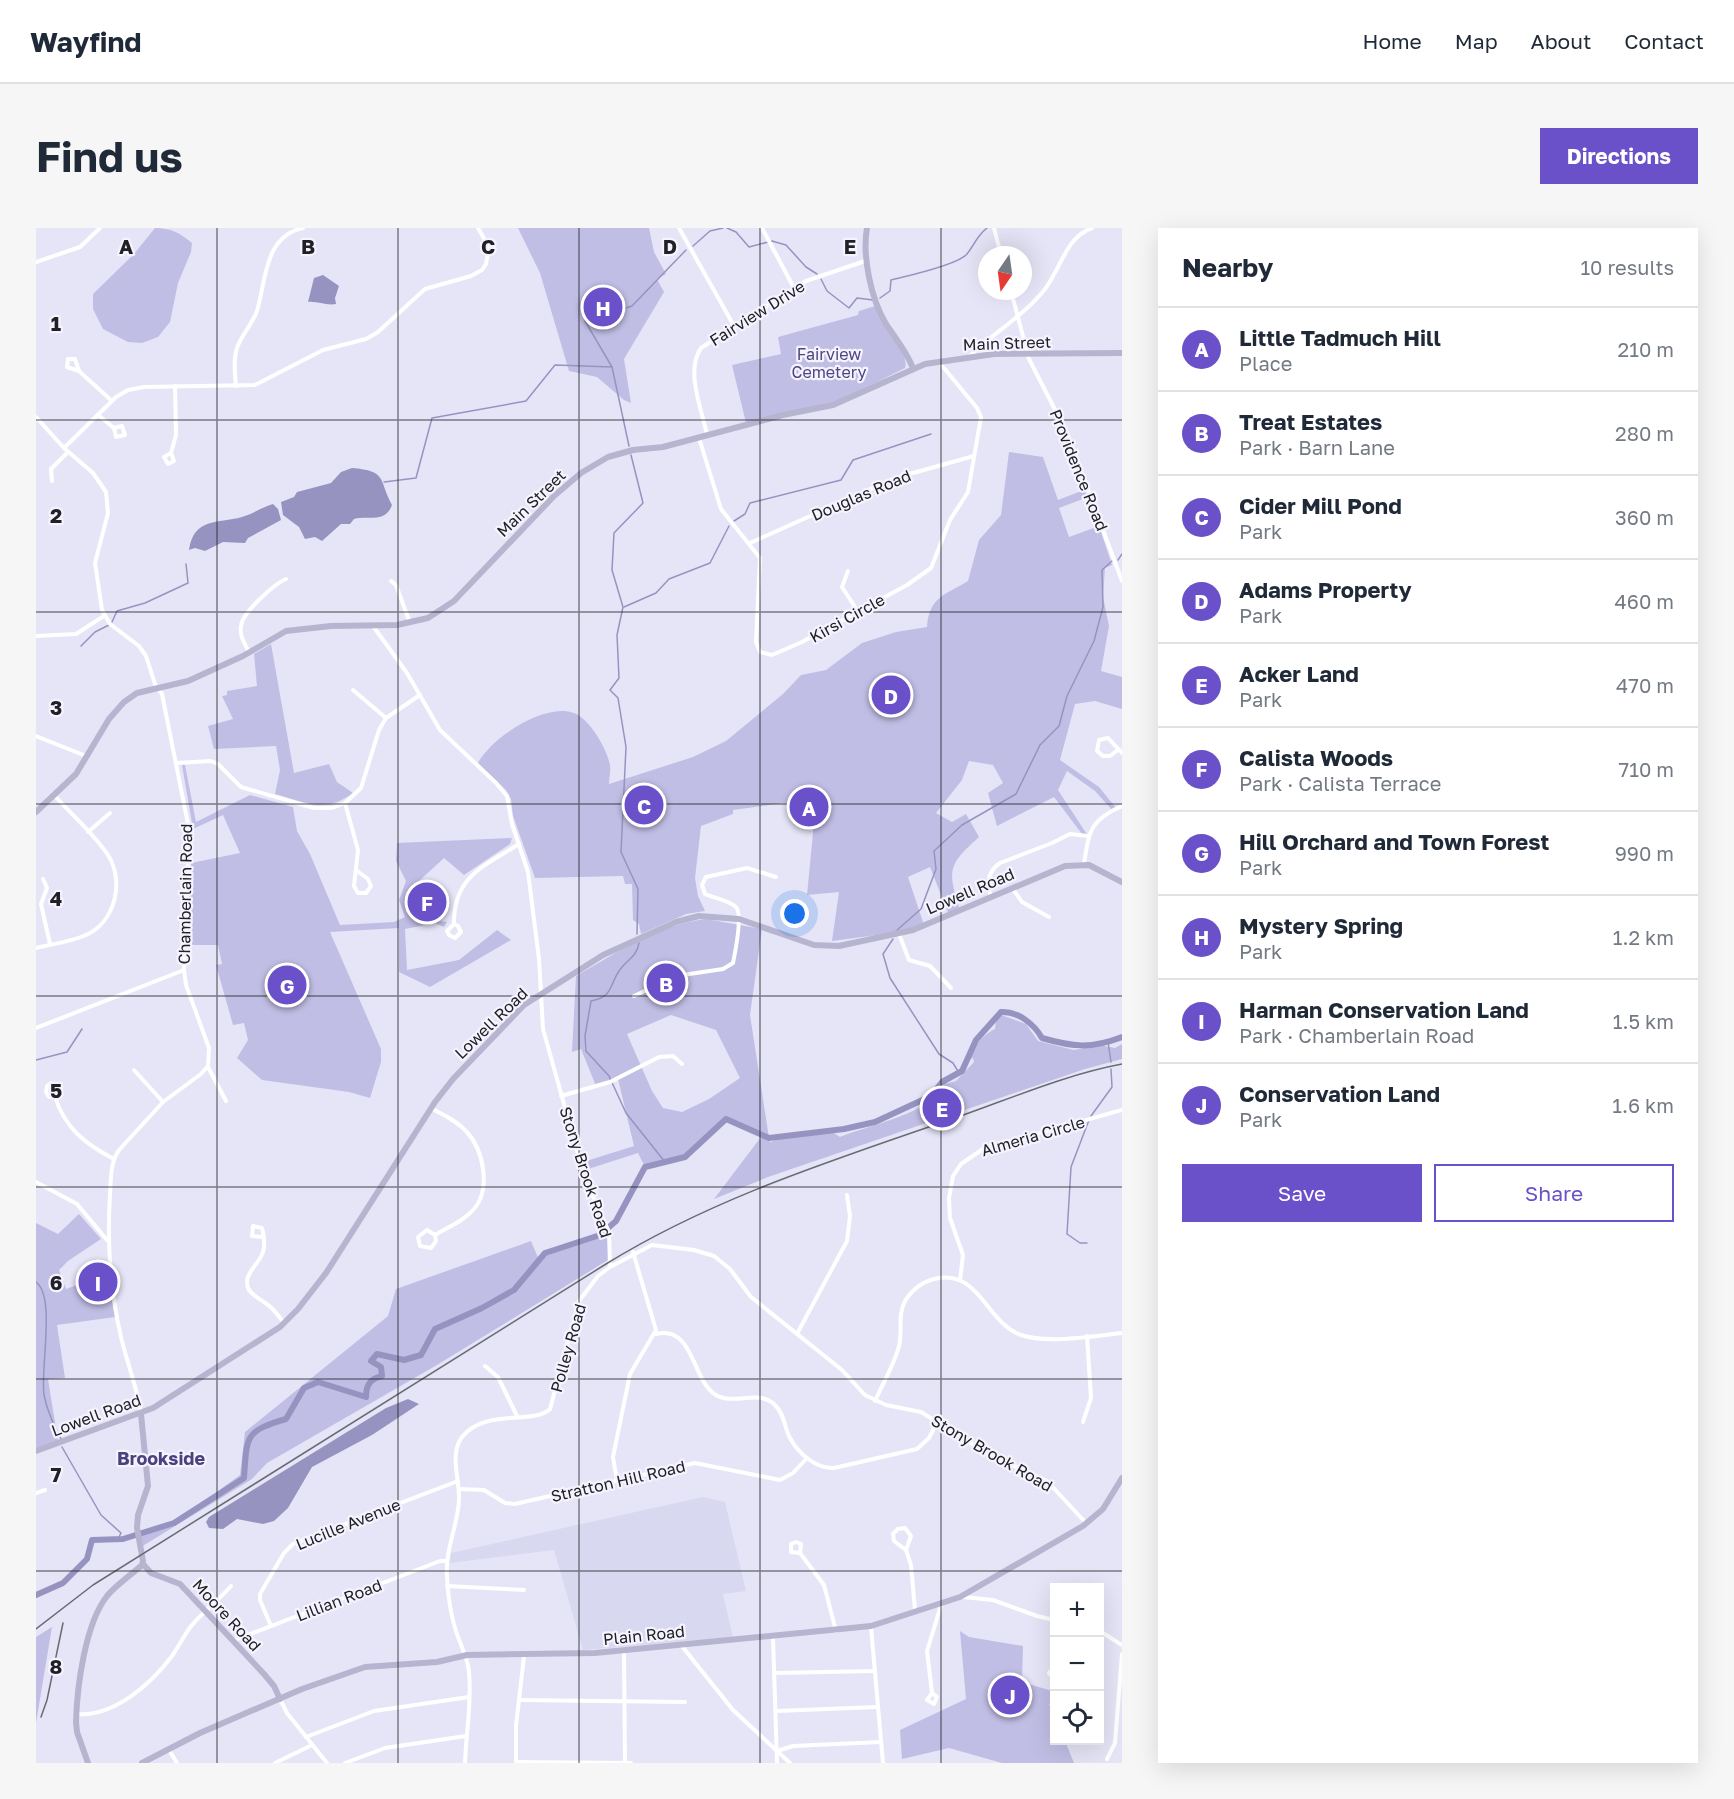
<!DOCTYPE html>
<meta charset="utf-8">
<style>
:root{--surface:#fff;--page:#f6f6f7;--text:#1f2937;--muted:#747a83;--line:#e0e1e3;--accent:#6a50c9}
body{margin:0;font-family:"Golos Text",sans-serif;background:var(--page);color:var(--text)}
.controls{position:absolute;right:18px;bottom:18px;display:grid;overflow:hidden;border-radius:0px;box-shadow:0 6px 24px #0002}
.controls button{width:54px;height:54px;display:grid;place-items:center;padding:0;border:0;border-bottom:2px solid var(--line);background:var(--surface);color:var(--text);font:30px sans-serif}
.compass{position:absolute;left:942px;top:18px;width:54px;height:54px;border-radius:50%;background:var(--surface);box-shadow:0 6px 24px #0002;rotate:193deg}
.you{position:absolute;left:759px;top:686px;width:21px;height:21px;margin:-15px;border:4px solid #fff;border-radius:50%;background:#1a73e8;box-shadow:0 0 0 9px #1a73e833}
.badge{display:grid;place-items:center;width:39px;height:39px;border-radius:50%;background:var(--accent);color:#fff;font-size:20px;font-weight:700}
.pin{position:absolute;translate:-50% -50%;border:3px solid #fff;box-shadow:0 2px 6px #0006}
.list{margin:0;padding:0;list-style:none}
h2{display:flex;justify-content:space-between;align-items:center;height:78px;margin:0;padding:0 24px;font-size:26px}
h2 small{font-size:20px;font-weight:400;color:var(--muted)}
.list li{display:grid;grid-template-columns:39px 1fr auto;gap:18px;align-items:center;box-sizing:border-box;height:84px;padding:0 24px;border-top:2px solid var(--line)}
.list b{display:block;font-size:22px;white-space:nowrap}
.list p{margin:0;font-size:20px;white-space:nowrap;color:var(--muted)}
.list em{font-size:20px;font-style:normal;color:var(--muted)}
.actions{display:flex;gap:12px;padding:18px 24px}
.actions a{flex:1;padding:14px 0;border:2px solid var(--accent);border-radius:0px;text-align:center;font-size:21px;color:var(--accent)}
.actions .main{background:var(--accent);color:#fff}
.icon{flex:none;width:33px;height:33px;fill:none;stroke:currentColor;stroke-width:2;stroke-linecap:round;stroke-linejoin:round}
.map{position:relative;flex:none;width:1086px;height:1535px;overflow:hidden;border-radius:0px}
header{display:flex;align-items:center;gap:36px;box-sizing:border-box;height:84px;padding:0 30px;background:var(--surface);border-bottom:2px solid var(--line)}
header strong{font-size:28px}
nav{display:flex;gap:33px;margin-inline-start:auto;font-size:21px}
.intro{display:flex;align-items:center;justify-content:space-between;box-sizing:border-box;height:144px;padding:0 36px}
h1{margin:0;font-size:42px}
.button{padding:15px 27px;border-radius:0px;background:var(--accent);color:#fff;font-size:21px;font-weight:700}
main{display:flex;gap:36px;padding:0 36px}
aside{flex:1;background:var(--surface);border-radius:0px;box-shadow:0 6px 24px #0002}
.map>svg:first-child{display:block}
.built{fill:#d9d8f1}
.green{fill:#c1bee5;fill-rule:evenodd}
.water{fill:#9793c1}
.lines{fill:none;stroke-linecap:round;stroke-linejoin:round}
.stream{stroke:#9793c1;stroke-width:1.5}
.river{stroke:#9793c1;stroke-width:6}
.street{stroke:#fff;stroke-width:4}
.secondary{stroke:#b7b4d0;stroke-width:6}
.rail{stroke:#6a6a74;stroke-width:1.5}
.grid{fill:none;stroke:#202026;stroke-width:1.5;stroke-opacity:0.55}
.labels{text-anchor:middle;stroke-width:4.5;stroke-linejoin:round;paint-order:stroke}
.street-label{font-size:16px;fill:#202026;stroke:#f4f3fe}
.park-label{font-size:16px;fill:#4d4481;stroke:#f4f3fe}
.neighbourhood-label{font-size:18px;font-weight:bold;fill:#4b417f;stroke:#f4f3fe}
.grid-label{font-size:20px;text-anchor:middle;font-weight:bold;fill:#202026;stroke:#f4f3fe;stroke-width:4.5;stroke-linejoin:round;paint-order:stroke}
</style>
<header>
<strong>Wayfind</strong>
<nav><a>Home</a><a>Map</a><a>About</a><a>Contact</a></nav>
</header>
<div class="intro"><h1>Find us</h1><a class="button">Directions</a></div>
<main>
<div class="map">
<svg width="1086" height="1535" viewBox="0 0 1086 1535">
<rect width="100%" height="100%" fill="#e6e5f7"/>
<!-- built -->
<polygon class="built" points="667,1269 689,1274 710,1363 687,1366 697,1409 547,1422 518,1322 414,1335 415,1325"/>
<!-- green -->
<g class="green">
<path d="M119,0C135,0 144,5 156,15L155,24L142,55L134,94L122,109L106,115L92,114L67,101L57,81V66L98,26Z"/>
<polygon points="482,0 613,0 618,24 630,46 621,51 628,64 588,131 595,175 588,172 561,149 533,143 504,45"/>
<path d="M839,78C845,95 874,124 869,140L803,173L710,195L696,137L745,126L742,109L822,87L823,83Z"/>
<path d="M973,224L1007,229L1022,272L1048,262L1052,269L1023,280L1033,309L1063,298L1076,337L1069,340L1067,369L1073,398L1065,443L1086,449V481L1059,473L1039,476L1024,532L1063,559L1080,580L1076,582L1059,563L1031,543L1022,562L1052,608L1046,606L1018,569L961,598L952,565L967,555L957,537L933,533L926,552L900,585L916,594L930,586L943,609C912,637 911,642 924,682L913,687L894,639L872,649L888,697L848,706L796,713L803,664L771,667L777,605L776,571L697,582V586L665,598L659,650L662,668L669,683L650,686L605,706L603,696L597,692L596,656H589L587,648L499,650L477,588L475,571L470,562L442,535C455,510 509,474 538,485C554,491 571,521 574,537C575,543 573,550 573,556L657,529L690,513L747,466L765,447L790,442L826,415L860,404L891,399C893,369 909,367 932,353L943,312L965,287Z"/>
<path d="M235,416L258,545L293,536L301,554L317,565C289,586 269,574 239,566L244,542L240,518L178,521L172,498L197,491L186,468L191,467V463L221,458L218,426Z"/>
<polygon points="146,537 149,537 160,594 214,567 257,579 261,603 274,626 304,697 358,694 369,689 363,672 370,653 360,633 361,615 476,610 474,616 428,647 408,630 383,653 402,693 411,694 408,699 399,695 369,701 371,742 423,732 461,702 475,712 394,759 363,744 363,700 294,704 345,821 345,834 334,870 313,864 226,852 201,830 212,812 208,795 197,797 180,737 186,736 182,717 151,717 155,635 204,625 187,587 157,601"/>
<path d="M670,691L726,701L714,787L733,910L690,891L649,929L609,939L602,925L546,943L544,935L598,918L582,851L560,858L545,821L536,824L540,748C580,725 624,696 670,691ZM635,787L680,802L704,850L673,871L646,884L627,880L616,863L591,806Z"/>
<path d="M965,787L990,796L1002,813L1038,822L1063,817L1079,820L1086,816V831L1049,841L732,949L678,971L725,909L735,914L741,911L796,904L804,909C830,898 900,884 908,856L920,853L938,834L937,830L932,832C935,820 948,806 959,801L960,792Z"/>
<polygon points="43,986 65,1011 32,1033 23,1042 30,1061 72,1046 79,1089 21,1097 29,1150 12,1151 22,1213 0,1220 0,995 22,1006"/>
<polygon points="573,1004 572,1032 401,1137 231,1235 216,1251 105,1319 102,1308 138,1295 204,1247 209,1204 352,1088 360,1061 495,1013 503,1032 509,1025"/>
<polygon points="16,1399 0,1495 0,1409"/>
<polygon points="924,1403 933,1409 987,1418 986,1454 1016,1463 1018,1458 1018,1477 1013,1476 1018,1488 1018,1512 1029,1513 1038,1535 966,1535 913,1520 866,1531 864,1502 930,1471"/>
</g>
<!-- water -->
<g class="water">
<path d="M287,47L303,58L299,70L300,76C290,78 282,73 272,74L278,50Z"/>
<path d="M316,240C352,243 342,251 356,277C349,296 333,287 318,291L314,296H305L286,313L279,309L269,311L263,299L247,287L245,274L258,269L261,264L295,255L305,244Z"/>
<path d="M237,276L242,281L245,292L212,310L209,315L187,314L169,323L159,320L153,322C158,289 181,296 206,289C217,286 226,279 237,276Z"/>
<polygon points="372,1171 383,1176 336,1207 276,1239 252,1280 238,1293 227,1296 201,1291 187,1301 173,1300 170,1294 173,1289 350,1180"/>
</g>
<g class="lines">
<!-- stream -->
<g class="stream">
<polyline points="691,0 700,4 713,19 736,13 750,17 770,39 781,46"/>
<polyline points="657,18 674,3 687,0"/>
<polyline points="785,51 791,63 813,80 821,70 837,72"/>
<path d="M844,70L854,63L855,52C871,48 922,37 931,26C939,16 940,9 951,0"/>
<polyline points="593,218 576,139 549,93 596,78 650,22"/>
<polyline points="595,227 607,275 578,305 576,342 587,379 581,407 583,450 574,462 582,470 590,519 585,624 602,661 601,706"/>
<polyline points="348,254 380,250 396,190 490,173 519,137 576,139"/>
<polyline points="698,293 709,286 714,275 805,252 817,232 895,206"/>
<polyline points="1082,332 1086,326"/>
<polyline points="588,379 620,365 633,351 674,335 693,298"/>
<polyline points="76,394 81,383 109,375 152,355 150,336"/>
<polyline points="45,418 59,404 73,397"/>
<polyline points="860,703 885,681 900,641 898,623 926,597 980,566 1004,517 1023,498 1031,468 1058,413 1067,379 1066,342 1076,333"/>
<polyline points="857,711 847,726 854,750 903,826 917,835 923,845"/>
<path d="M603,715C601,729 590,732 583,743C573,758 577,769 555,773L549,808L550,823L573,848L590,885L629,934"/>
<polyline points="1072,814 1075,834"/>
<polyline points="0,832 31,824 46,801"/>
<polyline points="1055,888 1076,859 1075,841"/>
<polyline points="1051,1015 1044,1015 1031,1006 1035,939 1053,892"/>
<path d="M0,1054C20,1068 4,1142 8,1167C11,1183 18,1197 25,1211"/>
<polyline points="26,1219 65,1287 85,1305 82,1311"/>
</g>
<!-- river -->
<path class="river" d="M0,1367L27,1355L51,1331L56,1312L87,1311L138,1295L208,1250C211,1209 208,1203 250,1191L268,1160L282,1154L330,1169C330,1157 334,1151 346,1148L345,1139L335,1133L341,1126L368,1132L385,1127L399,1101L446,1080L478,1062L509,1025L564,1007L580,993L609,939L649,929L690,891L733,910L808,901L839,894L895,868L906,854L926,843L940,812L965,784C982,783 998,796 1006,810C1037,819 1055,821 1086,809"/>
<!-- street -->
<g class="street">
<polyline points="643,0 698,98"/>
<polyline points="726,0 758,60"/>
<polyline points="958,0 965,27"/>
<polyline points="0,34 44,19 64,0"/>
<polyline points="975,63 993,131 1031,205 1086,353"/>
<path d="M934,128C957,105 989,87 1009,61C1025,40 1030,9 1056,0"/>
<polyline points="43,143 39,131 32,131 31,139 43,143 76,173"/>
<path d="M200,158C199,146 197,132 201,120C205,107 216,97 221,83C230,53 228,8 267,0"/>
<polyline points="62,187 78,200 80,209 89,207 86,198 78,200"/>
<path d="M0,189L28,220L57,245L70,264L72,285L59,335L66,382L74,396L103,418L110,428L119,456L126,466L153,601L148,742L150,757L173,820L172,838L165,846L127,874L83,922C74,935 75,951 74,966C71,1014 74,1062 85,1109C91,1135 101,1159 105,1185"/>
<path d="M671,207C666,182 649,143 665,120L770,53L829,33"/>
<polyline points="663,210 685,281 724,330 720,414 724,424 736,427 766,414 871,357 895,340 914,292 932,264 945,189 941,180 903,134"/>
<polyline points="28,220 80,169 92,162 108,159 219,157 287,122 330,111 342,104 389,61 435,48 446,42 450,36 453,19 442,0"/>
<polyline points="135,225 138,233 132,236 128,229 135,225 140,207 139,158"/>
<polyline points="16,253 15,241 32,224"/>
<polyline points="714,315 859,250 938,228"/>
<polyline points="812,343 806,359 821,382"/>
<polyline points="355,353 360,357 374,395"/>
<polyline points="337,398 371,445 404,502 460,555 471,568 476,596 492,644 503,731 507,801 549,951 573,1004 574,1039 616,1017 658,1022 678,1028 694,1041 715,1069 806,1142 829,1167 850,1177 885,1184 952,1226 1011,1253 1050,1295"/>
<polyline points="0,408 40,406 68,388"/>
<path d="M213,424C209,416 203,407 205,398C206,385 238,356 250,351"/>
<polyline points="317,462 350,490"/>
<polyline points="0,508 50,528"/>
<polyline points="1083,521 1074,528 1067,528 1061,523 1063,512 1072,510 1086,525"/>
<polyline points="140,535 175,533 182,536 205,559 278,580 296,580 309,575 325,560 343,502 350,490 384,467"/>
<polyline points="309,575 322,622 318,658 322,665 330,665 335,658 332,651 320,642"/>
<polyline points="52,604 74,585"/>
<path d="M1048,636C1053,603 1054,592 1086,578"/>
<polyline points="7,651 11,660 5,676 14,716"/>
<polyline points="976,660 986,674 1013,689"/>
<path d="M955,670C951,655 951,644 964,635L1016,615L1034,606L1052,608"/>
<path d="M418,696L411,703L413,707L419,710L425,704L422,698L418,696C417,649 448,638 483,616"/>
<polyline points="863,706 873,732 894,738 915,760"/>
<path d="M0,720C16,716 35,714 50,707C79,694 89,654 72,627C58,606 36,587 19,568"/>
<path d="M598,768L640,748L687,741L697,735C699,725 707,687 700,679C692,672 678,670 669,666L666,657L670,649L711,640L740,649"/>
<polyline points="0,800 148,742"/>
<polyline points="172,839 190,873"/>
<polyline points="98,842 127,874"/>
<polyline points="525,868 574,854 623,829 637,828 646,836"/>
<path d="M19,869H13L10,864L11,858L15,855L24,859L23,866L19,869C29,900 49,916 78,931"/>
<path d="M395,880C408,887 421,893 430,903C448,922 455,961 438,981C428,993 412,999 399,1007L400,1013L395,1020L384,1018L382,1009L391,1002L399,1007"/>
<polyline points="0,954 41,976 71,1012"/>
<path d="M227,1009L216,1008L217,998L226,1000C228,1007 229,1017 227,1024C223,1037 205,1047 213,1062C218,1069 226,1072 232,1077C238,1081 243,1089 248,1095"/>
<polyline points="924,1052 927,1027 914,990 913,970 917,948 925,936 947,921 1086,882"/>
<polyline points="762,1104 811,1013 814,988 811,967"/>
<path d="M620,1106C654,1098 656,1141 672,1160C691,1184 720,1158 739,1177C749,1187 748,1199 754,1210C762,1225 780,1241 798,1240L881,1221L893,1210L901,1194"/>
<polyline points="449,1138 462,1149 481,1188"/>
<path d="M839,1173C847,1155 858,1137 863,1118C867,1102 861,1088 869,1073C876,1062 886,1054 898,1051C944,1040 950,1095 985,1107C1011,1116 1059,1108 1086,1105"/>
<polyline points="1047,1194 1055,1170 1051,1108"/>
<polyline points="581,1253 577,1229 594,1146 620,1102 597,1024"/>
<polyline points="423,1261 448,1262 469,1275 479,1276 659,1235 744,1252 757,1245 771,1230"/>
<polyline points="0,1265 9,1262"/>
<polyline points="870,1322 858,1313 857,1306 862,1301 869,1300 875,1308 870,1322 875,1337 879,1382"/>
<polyline points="764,1325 755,1324 755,1316 760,1314 765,1316 764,1325 788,1357 800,1403"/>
<polyline points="411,1358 488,1362"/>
<polyline points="927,1369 957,1372 1001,1388 1018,1392"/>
<polyline points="235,1398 224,1372 224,1366 248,1325 257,1316 422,1253"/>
<polyline points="835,1399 847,1535"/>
<polyline points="1064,1403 1086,1417"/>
<polyline points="737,1409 741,1535"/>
<polyline points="196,1413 404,1333 411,1333"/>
<polyline points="645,1417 697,1482 754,1535"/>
<polyline points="588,1423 589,1535"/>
<polyline points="1018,1439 1013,1445 1018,1451"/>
<polyline points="739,1445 839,1443"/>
<polyline points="896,1465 901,1469 898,1476 891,1472 896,1465 891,1423 906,1374"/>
<polyline points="244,1471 251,1485 291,1535"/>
<polyline points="483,1472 649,1474"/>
<polyline points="740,1483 842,1479"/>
<path d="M41,1486C78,1489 115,1456 136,1428C143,1418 148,1407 156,1397C168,1383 183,1372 195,1358"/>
<polyline points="270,1509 338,1483 433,1469"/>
<polyline points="133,1522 141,1535"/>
<polyline points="741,1523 757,1518 845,1514"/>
<polyline points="1071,1531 1079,1515 1086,1426"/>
<polyline points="480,1534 595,1535"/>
<polyline points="239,1535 276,1517"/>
<polyline points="309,1535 349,1520 430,1508"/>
<path d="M429,1535C430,1505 436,1474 433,1444C432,1432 428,1425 424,1414C416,1395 412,1369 411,1348C409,1321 422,1297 423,1272C424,1252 413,1226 426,1209C449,1180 498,1197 514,1181L543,1073L562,1048L574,1039"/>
<polyline points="480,1535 480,1498 488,1428"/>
</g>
<!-- secondary -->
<g class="secondary">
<path d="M831,0C826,28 835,71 850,96C860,111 870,123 877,140"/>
<polyline points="0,584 40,546 73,491 88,474 101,465 152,453 207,428 250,403 295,398 361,397 392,390 418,373 518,268 545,245 572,229 597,222 627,219 747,187 797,177 889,136 958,126 1086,125"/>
<polyline points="0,1223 117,1180 244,1099 262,1081 290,1045 399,874 417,851 488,777 567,727 640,694 663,688 703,691 778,717 803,718 877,702 1029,638 1053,637 1086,654"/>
<polyline points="107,1336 115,1345 144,1356 228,1446 238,1458 244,1471"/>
<path d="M52,1535L41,1504L40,1494C41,1459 49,1396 71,1368C81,1356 94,1348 106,1337L107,1333L101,1300L102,1287L112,1258L105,1186"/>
<polyline points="106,1535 164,1505 266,1461 329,1439 401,1434 431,1427 559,1425 835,1398 924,1369 1047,1298 1067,1281 1086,1250"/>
</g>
<!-- rail -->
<g class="rail">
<path d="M0,1401L57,1357L570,1036C677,970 795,933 913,892C969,873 1027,847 1086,836"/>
<polyline points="5,1489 11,1472 27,1395"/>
</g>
</g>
<!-- grid -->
<path class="grid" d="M181,0V1535M362,0V1535M543,0V1535M724,0V1535M905,0V1535M0,192H1086M0,384H1086M0,576H1086M0,768H1086M0,959H1086M0,1151H1086M0,1343H1086"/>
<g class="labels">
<!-- street labels -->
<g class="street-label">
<text transform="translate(721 85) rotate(-32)" y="6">Fairview Drive</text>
<text transform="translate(971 115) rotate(-2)" y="6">Main Street</text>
<text transform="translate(1043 242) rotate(68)" y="6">Providence Road</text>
<text transform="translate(825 267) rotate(-23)" y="6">Douglas Road</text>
<text transform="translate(495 275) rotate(-44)" y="6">Main Street</text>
<text transform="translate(811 390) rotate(-29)" y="6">Kirsi Circle</text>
<text transform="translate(934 663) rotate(-23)" y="6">Lowell Road</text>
<text transform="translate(149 666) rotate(-89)" y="6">Chamberlain Road</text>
<text transform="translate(455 795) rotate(-44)" y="6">Lowell Road</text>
<text transform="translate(997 908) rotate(-16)" y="6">Almeria Circle</text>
<text transform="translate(550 944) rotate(72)" y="6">Stony Brook Road</text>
<text transform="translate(532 1120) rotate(-74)" y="6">Polley Road</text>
<text transform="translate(60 1187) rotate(-20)" y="6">Lowell Road</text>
<text transform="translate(956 1225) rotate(30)" y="6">Stony Brook Road</text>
<text transform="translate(582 1253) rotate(-13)" y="6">Stratton Hill Road</text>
<text transform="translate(312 1296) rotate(-22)" y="6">Lucille Avenue</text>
<text transform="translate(303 1372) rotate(-21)" y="6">Lillian Road</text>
<text transform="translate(191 1387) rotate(47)" y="6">Moore Road</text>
<text transform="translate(608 1407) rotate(-6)" y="6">Plain Road</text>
</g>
<!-- park labels -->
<g class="park-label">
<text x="793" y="132">Fairview<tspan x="793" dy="18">Cemetery</tspan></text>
</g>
<!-- neighbourhood labels -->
<g class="neighbourhood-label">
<text x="125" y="1237">Brookside</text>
</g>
</g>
<g class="grid-label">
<text x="90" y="26">A</text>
<text x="272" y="26">B</text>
<text x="452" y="26">C</text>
<text x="634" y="26">D</text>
<text x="814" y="26">E</text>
<text x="20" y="103">1</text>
<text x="20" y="295">2</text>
<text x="20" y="487">3</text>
<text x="20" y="678">4</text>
<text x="20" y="870">5</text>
<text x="20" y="1062">6</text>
<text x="20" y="1254">7</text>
<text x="20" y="1446">8</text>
</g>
</svg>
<div class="controls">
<button>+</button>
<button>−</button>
<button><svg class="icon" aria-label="locate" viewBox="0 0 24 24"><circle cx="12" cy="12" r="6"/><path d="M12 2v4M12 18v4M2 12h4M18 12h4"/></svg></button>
</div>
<svg class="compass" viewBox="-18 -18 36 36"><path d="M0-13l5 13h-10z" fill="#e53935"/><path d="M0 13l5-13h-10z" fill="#747a83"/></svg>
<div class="you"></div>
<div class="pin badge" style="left:773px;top:579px">A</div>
<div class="pin badge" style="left:630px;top:755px">B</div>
<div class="pin badge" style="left:608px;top:577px">C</div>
<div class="pin badge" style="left:855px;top:467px">D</div>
<div class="pin badge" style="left:906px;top:880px">E</div>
<div class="pin badge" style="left:391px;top:674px">F</div>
<div class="pin badge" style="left:251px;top:757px">G</div>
<div class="pin badge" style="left:567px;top:79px">H</div>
<div class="pin badge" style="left:62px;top:1054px">I</div>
<div class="pin badge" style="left:974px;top:1467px">J</div>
</div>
<aside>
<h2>Nearby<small>10 results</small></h2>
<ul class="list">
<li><span class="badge">A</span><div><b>Little Tadmuch Hill</b><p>Place</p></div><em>210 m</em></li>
<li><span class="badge">B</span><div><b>Treat Estates</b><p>Park · Barn Lane</p></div><em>280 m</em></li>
<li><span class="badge">C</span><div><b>Cider Mill Pond</b><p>Park</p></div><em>360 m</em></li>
<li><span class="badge">D</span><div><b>Adams Property</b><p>Park</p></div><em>460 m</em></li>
<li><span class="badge">E</span><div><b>Acker Land</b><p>Park</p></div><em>470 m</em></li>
<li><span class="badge">F</span><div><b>Calista Woods</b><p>Park · Calista Terrace</p></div><em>710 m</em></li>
<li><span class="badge">G</span><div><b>Hill Orchard and Town Forest</b><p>Park</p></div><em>990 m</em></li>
<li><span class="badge">H</span><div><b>Mystery Spring</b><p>Park</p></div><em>1.2 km</em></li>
<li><span class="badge">I</span><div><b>Harman Conservation Land</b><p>Park · Chamberlain Road</p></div><em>1.5 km</em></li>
<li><span class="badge">J</span><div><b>Conservation Land</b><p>Park</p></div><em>1.6 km</em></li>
</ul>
<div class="actions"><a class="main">Save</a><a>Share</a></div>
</aside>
</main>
